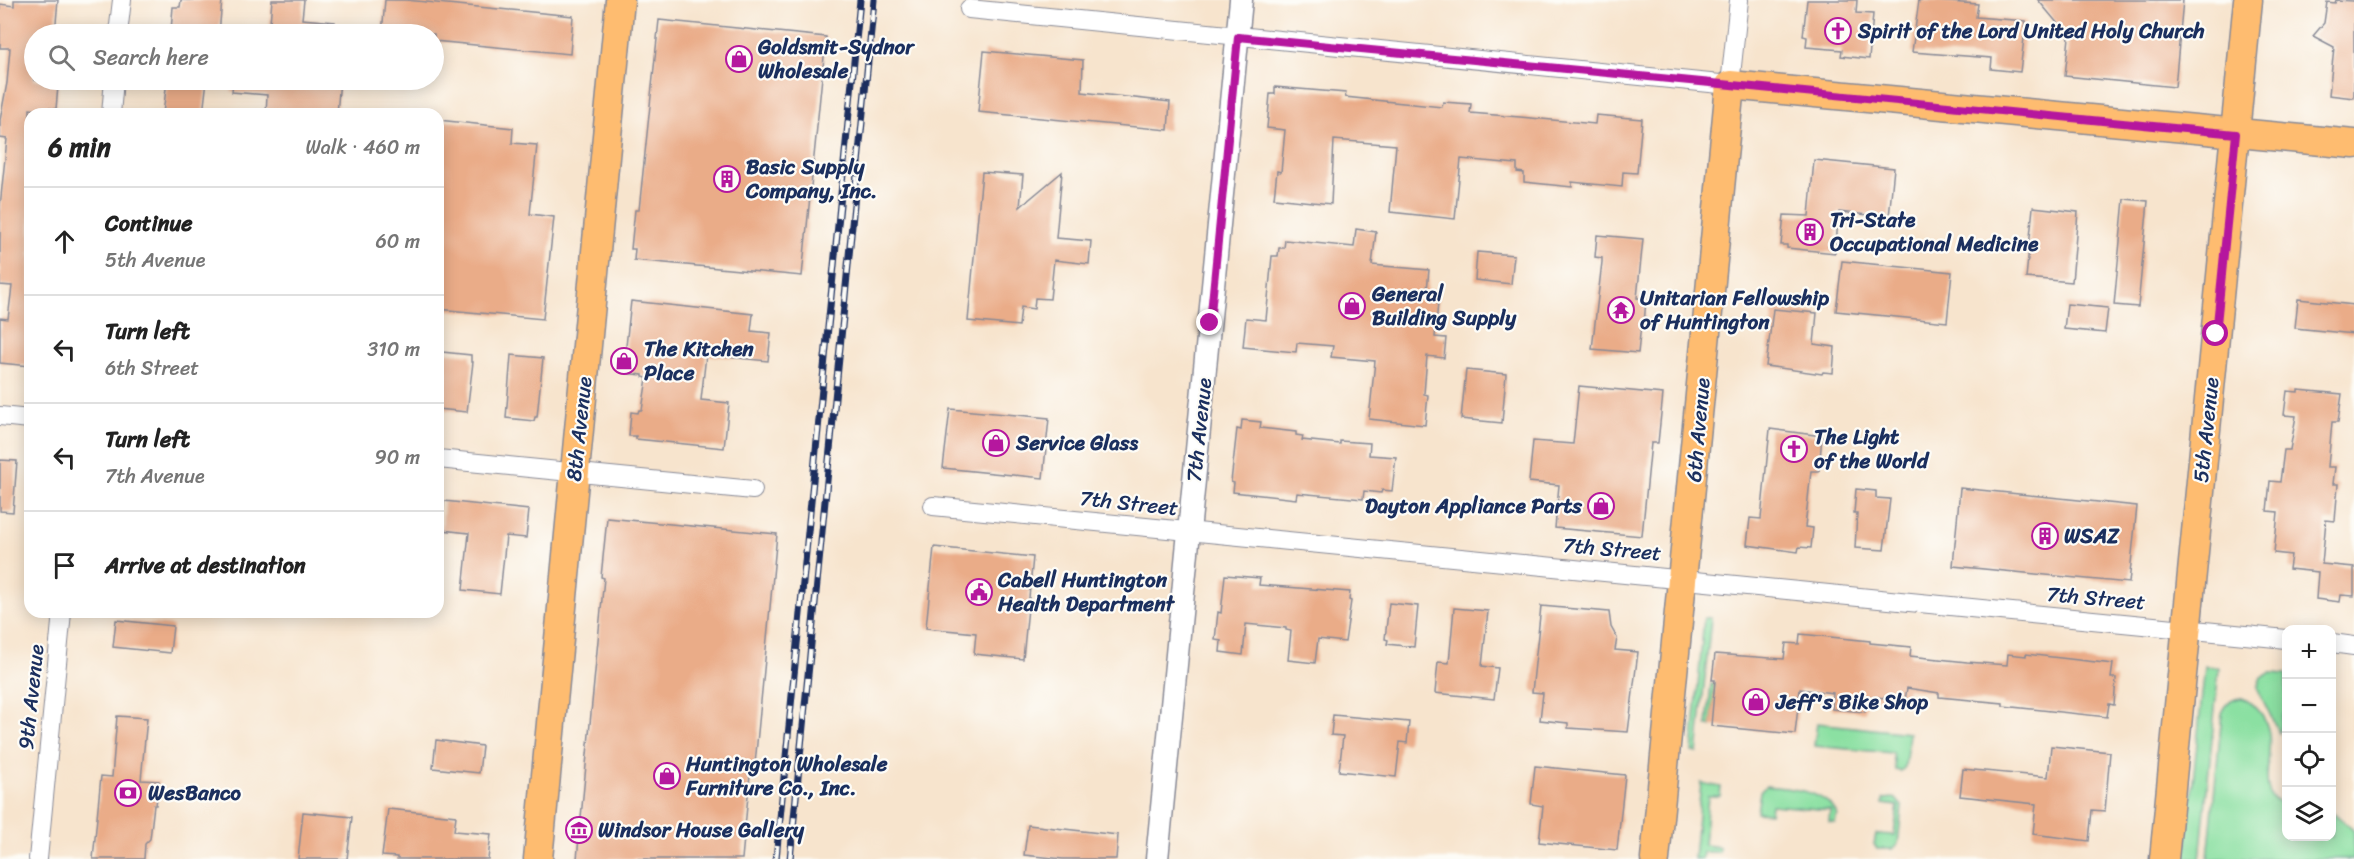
<!DOCTYPE html>
<meta charset="utf-8">
<style>
:root{--surface:#fff;--page:#f2f2f2;--text:#222;--muted:#767676;--line:#e0e0e0}
body{margin:0;font-family:Sriracha,sans-serif;background:var(--page);color:var(--text)}
.controls{position:absolute;right:18px;bottom:18px;display:grid;overflow:hidden;border-radius:12px;box-shadow:0 3px 15px #0003}
.controls button{width:54px;height:54px;display:grid;place-items:center;padding:0;border:0;border-bottom:2px solid var(--line);background:var(--surface);color:var(--text);font:30px sans-serif}
.stop{position:absolute;width:18px;height:18px;margin:-14px;border:4px solid #b5179e;border-radius:50%;background:#fff}
.stop.end{background:#b5179e;border-color:#fff;box-shadow:0 2px 6px #0008}
.list{margin:0;padding:0;list-style:none}
h2{display:flex;justify-content:space-between;align-items:center;height:78px;margin:0;padding:0 24px;font-size:26px}
h2 small{font-size:20px;font-weight:400;color:var(--muted)}
.list li{display:grid;grid-template-columns:39px 1fr auto;gap:18px;align-items:center;box-sizing:border-box;height:108px;padding:0 24px;border-top:2px solid var(--line)}
.list b{display:block;font-size:22px;white-space:nowrap}
.list p{margin:0;font-size:20px;white-space:nowrap;color:var(--muted)}
.list em{font-size:20px;font-style:normal;color:var(--muted)}
.icon{flex:none;width:33px;height:33px;fill:none;stroke:currentColor;stroke-width:2;stroke-linecap:round;stroke-linejoin:round}
.map{position:relative;flex:none;width:2354px;height:859px;overflow:hidden}
.search{position:absolute;background:var(--surface);box-shadow:0 3px 15px #0003;left:24px;top:24px;width:420px;height:66px;display:flex;align-items:center;gap:15px;box-sizing:border-box;padding:0 21px;border-radius:33px;color:var(--muted);font-size:22px}
.panel{position:absolute;background:var(--surface);box-shadow:0 3px 15px #0003;left:24px;top:108px;width:420px;height:510px;border-radius:18px}
.map>svg:first-child{display:block}
.green{fill:#8be0a2;stroke:#538880;stroke-width:1.5}
.building{fill:#eaac88}
.lines{fill:none;stroke-linecap:round;stroke-linejoin:round}
.minor-casing{stroke:#898a96;stroke-width:20}
.tertiary-casing{stroke:#898a96;stroke-width:25}
.primary-casing{stroke:#898a96;stroke-width:31}
.minor{stroke:#fff;stroke-width:18}
.tertiary{stroke:#fff;stroke-width:22}
.primary{stroke:#febc70;stroke-width:28}
.rail-casing{stroke:#1b2f5e;stroke-width:7}
.rail{stroke:#fdfcf7;stroke-width:4.5;stroke-dasharray:14;stroke-linecap:butt}
.route{stroke:#b5179e;stroke-width:8}
.labels{text-anchor:middle;stroke-width:4.5;stroke-linejoin:round;paint-order:stroke}
.poi-label{font-size:21px;font-weight:bold;fill:#1b2f5e;stroke:#fdfcf7;text-anchor:start}
.street-label{font-size:21px;fill:#1b2f5e;stroke:#fdfcf7}
</style>
<div class="map">
<svg width="2354" height="859" viewBox="0 0 2354 859">
<rect width="100%" height="100%" fill="#fdfcf7"/>
<filter id="ink" filterUnits="userSpaceOnUse"><feTurbulence type="fractalNoise" baseFrequency=".0167" numOctaves="2"/><feDisplacementMap in="SourceGraphic" scale="12" xChannelSelector="R" yChannelSelector="G"/><feConvolveMatrix kernelMatrix="1 2 1 2 8 2 1 2 1" color-interpolation-filters="sRGB"/></filter>
<filter id="wash" filterUnits="userSpaceOnUse"><feTurbulence type="fractalNoise" baseFrequency=".008" numOctaves="4" result="noise"/><feDisplacementMap in="SourceGraphic" scale="24" xChannelSelector="R" yChannelSelector="G"/><feGaussianBlur stdDeviation="1.35" result="paint"/><feColorMatrix in="noise" values="0 0 0 0 0 0 0 0 0 0 0 0 0 0 0 0 0 1.4 0 .05"/><feComposite in="paint" operator="in"/></filter>
<g filter="url(#wash)">
<rect width="100%" height="100%" fill="#f7e4cd"/>
<!-- green -->
<g class="green">
<polygon points="1704,618 1711,618 1697,753 1692,752"/>
<polygon points="2205,666 2219,668 2200,859 2185,859"/>
<polygon points="2270,673 2286,674 2286,710 2282,717 2279,733 2257,688 2261,677"/>
<polygon points="1711,684 1715,684 1711,726 1707,725"/>
<path d="M2242,698C2251,701 2254,707 2260,713C2286,744 2246,792 2286,807V836H2332V813L2342,819L2354,831V859H2208L2222,713C2226,704 2232,698 2242,698Z"/>
<polygon points="1817,723 1909,733 1905,767 1901,771 1895,770 1893,753 1814,746"/>
<polygon points="1701,783 1721,787 1720,796 1708,796 1704,845 1719,847 1719,852 1703,852 1702,859 1694,859"/>
<path d="M1766,786C1792,789 1824,789 1838,815L1836,816L1835,823L1829,822L1830,810L1771,805L1770,813L1757,812L1760,792Z"/>
<polygon points="1895,798 1902,806 1898,844 1893,849 1877,849 1874,844 1876,834 1894,835 1898,806 1883,804 1883,801 1884,799"/>
</g>
<g id="blocks">
<!-- building -->
<g class="building">
<polygon points="14,0 58,0 55,34 34,34 34,80 58,80 58,86 56,109 48,108 48,111 30,109 30,366 0,363 0,318 8,319 12,286 0,285 0,206 7,139 0,138 0,120 7,83 10,48 0,48 0,4 14,6"/>
<polygon points="181,0 222,0 219,34 178,34 178,31 171,30 173,7 180,7"/>
<polygon points="272,0 304,0 302,19 335,22 335,34 269,34"/>
<polygon points="385,0 406,0 573,16 570,54 434,41 434,34 382,34"/>
<polygon points="1807,0 1857,0 1856,13 1873,14 1869,59 1841,56 1842,50 1806,47 1807,37 1803,36"/>
<polygon points="1919,0 1978,4 1976,17 2026,21 2020,72 1991,69 1992,58 1912,52"/>
<polygon points="2038,0 2183,0 2175,87 2065,76 2069,37"/>
<polygon points="2336,0 2354,1 2354,98 2329,95 2334,47 2313,36 2324,23 2327,2 2335,3"/>
<polygon points="659,20 826,37 802,276 634,260 635,249 631,249 633,229 635,210 639,210"/>
<polygon points="984,51 1083,60 1082,92 1170,102 1168,130 978,112"/>
<polygon points="167,80 207,80 203,114 163,114"/>
<polygon points="233,80 340,80 337,114 266,114 267,95 232,92"/>
<polygon points="1275,87 1346,93 1345,97 1442,107 1443,102 1471,104 1470,113 1520,117 1595,124 1596,115 1642,119 1637,173 1623,172 1622,187 1572,182 1572,187 1524,182 1524,173 1517,172 1517,164 1461,159 1455,219 1390,212 1396,145 1334,140 1331,204 1274,198 1277,171 1281,172 1285,130 1267,128 1270,94 1275,94"/>
<polygon points="438,120 513,128 512,143 537,145 530,214 554,217 543,319 438,309"/>
<polygon points="1814,160 1894,168 1889,217 1839,212 1835,253 1787,248 1787,245 1781,245 1784,215 1809,216"/>
<polygon points="982,172 1023,175 1020,207 1062,172 1056,238 1091,241 1089,264 1054,260 1050,299 1035,298 1034,309 1021,307 1019,326 968,321"/>
<polygon points="2124,199 2148,201 2138,307 2114,305"/>
<polygon points="2033,207 2078,212 2072,282 2026,278"/>
<polygon points="1356,229 1376,232 1372,265 1429,270 1427,290 1439,291 1435,337 1446,338 1444,358 1427,356 1424,394 1428,395 1425,425 1369,419 1375,361 1331,357 1333,346 1297,343 1296,352 1243,347 1246,318 1266,320 1272,256 1278,256 1279,248 1284,248 1285,240 1354,247"/>
<polygon points="1597,235 1643,239 1637,298 1646,299 1644,325 1641,325 1638,353 1592,349 1602,262 1602,258 1595,257"/>
<polygon points="1477,252 1514,255 1511,284 1475,280"/>
<polygon points="1842,261 1952,272 1947,322 1836,311"/>
<polygon points="2298,299 2354,305 2354,334 2295,328"/>
<polygon points="631,301 753,314 751,331 771,333 768,361 706,355 701,400 729,403 724,448 636,439 636,436 629,436 631,412 638,413 639,410 642,410 647,378 643,377 643,375 623,373"/>
<polygon points="2067,304 2108,308 2105,333 2064,329"/>
<polygon points="1773,309 1817,313 1814,344 1835,347 1833,373 1823,372 1822,374 1766,366"/>
<polygon points="442,352 471,355 471,362 473,362 467,412 438,409 438,365 441,366"/>
<polygon points="511,355 543,358 537,417 535,417 534,421 506,418"/>
<polygon points="1466,370 1506,374 1502,423 1461,419"/>
<polygon points="1579,386 1663,394 1658,443 1651,443 1642,536 1555,528 1559,485 1529,482 1533,441 1573,444"/>
<polygon points="2298,390 2342,394 2338,422 2332,422 2328,467 2335,467 2333,484 2338,484 2335,521 2326,520 2322,564 2354,567 2354,596 2341,595 2340,602 2316,599 2318,572 2289,569 2291,555 2274,553 2278,512 2267,511 2270,481 2280,482 2284,450 2290,450 2296,416 2284,415 2287,391 2298,392"/>
<polygon points="950,409 1049,418 1043,478 943,468"/>
<polygon points="1242,420 1261,422 1260,428 1296,432 1296,435 1303,436 1302,440 1340,444 1340,441 1370,443 1369,455 1396,457 1392,491 1382,490 1381,493 1364,491 1363,499 1297,493 1296,499 1233,492 1234,483 1231,482 1237,429 1241,430"/>
<polygon points="1770,429 1822,436 1819,471 1811,471 1805,527 1813,528 1811,548 1799,547 1798,552 1747,545 1750,518 1761,519"/>
<polygon points="0,460 17,461 13,512 0,511"/>
<polygon points="1960,488 2137,506 2129,583 1953,566"/>
<polygon points="1856,489 1876,491 1876,498 1890,499 1884,550 1855,548 1857,513 1854,513"/>
<polygon points="444,501 529,510 526,538 506,536 500,594 463,590 469,533 442,530"/>
<polygon points="607,518 777,534 755,764 751,764 742,859 577,859 604,578 601,577"/>
<polygon points="934,547 1033,557 1023,659 974,654 976,633 926,628"/>
<polygon points="1225,575 1260,578 1259,585 1350,592 1349,600 1351,601 1345,642 1318,639 1315,663 1288,660 1291,631 1286,630 1286,628 1246,624 1243,655 1220,652 1221,641 1215,640 1218,612 1221,613"/>
<polygon points="1389,603 1418,606 1414,647 1387,644 1388,640 1385,639"/>
<polygon points="1541,606 1609,612 1611,627 1617,638 1615,650 1638,652 1628,732 1568,728 1568,723 1540,720 1543,693 1532,692"/>
<polygon points="1454,608 1488,611 1482,666 1498,668 1494,699 1435,693 1438,662 1449,663"/>
<polygon points="116,620 173,626 170,653 113,647"/>
<polygon points="1800,634 1870,641 1870,643 1911,647 1910,656 1967,662 2007,665 2008,654 2026,656 2026,654 2113,664 2111,678 2116,678 2114,705 2109,704 2107,717 2003,706 2003,703 1939,697 1939,693 1907,688 1905,700 1866,696 1865,712 1832,709 1833,693 1800,689 1795,734 1711,726 1715,680 1712,680 1715,654 1784,659 1786,643 1799,644"/>
<polygon points="1333,715 1409,722 1407,743 1400,742 1396,777 1339,771 1343,736 1331,735"/>
<polygon points="117,716 147,718 141,780 159,781 156,805 154,805 150,839 145,844 144,859 93,859 101,776 112,777"/>
<polygon points="436,740 482,746 479,773 433,768"/>
<polygon points="2051,746 2110,752 2105,811 2092,810 2089,841 2033,834 2036,804 1960,796 1963,769 2048,777"/>
<polygon points="1535,766 1625,775 1617,850 1539,842 1543,806 1531,804"/>
<polygon points="388,809 456,816 454,831 491,834 488,859 397,859 397,857 382,856"/>
<polygon points="303,812 352,817 347,859 298,859"/>
<polygon points="1028,825 1118,835 1116,859 1063,859 1024,855"/>
</g>
</g>
</g>
<g filter="url(#ink)">
<use href="#blocks" fill-opacity="0" stroke="#898a96" stroke-width="1.5"/>
<g class="lines">
<defs>
<g id="minor">
<polyline points="969,9 1730,85 1739,0"/>
<polyline points="118,34 122,0"/>
<polyline points="111,114 114,80"/>
<polyline points="0,416 30,419"/>
<polyline points="438,459 753,490"/>
<polyline points="933,506 2286,639"/>
<polyline points="2332,643 2354,646"/>
<polyline points="38,859 62,612"/>
</g>
<polyline id="tertiary" points="1157,859 1241,0"/>
<g id="primary">
<polyline points="538,859 620,0"/>
<polyline points="1655,859 1730,85 2354,144"/>
<polyline points="2164,859 2248,0"/>
</g>
</defs>
<!-- minor casing -->
<use href="#minor" class="minor-casing"/>
<!-- tertiary casing -->
<use href="#tertiary" class="tertiary-casing"/>
<!-- primary casing -->
<use href="#primary" class="primary-casing"/>
<!-- minor -->
<use href="#minor" class="minor"/>
<!-- tertiary -->
<use href="#tertiary" class="tertiary"/>
<!-- primary -->
<use href="#primary" class="primary"/>
<defs>
<g id="rail">
<polyline points="776,859 860,0"/>
<polyline points="790,859 874,0"/>
</g>
</defs>
<!-- rail casing -->
<use href="#rail" class="rail-casing"/>
<!-- rail -->
<use href="#rail" class="rail"/>
</g>
</g>
<g class="lines" filter="url(#ink)">
<!-- route -->
<polyline class="route" points="1210,323 1238,37 2236,134 2216,334"/>
</g>
<!-- icons -->
<defs>
<symbol id="church-ring" viewBox="-11 -11 22 22"><circle r="9.5" fill="#fdfcf7" stroke="#b5179e" stroke-width="1.5"/><path d="M-1.2-6h2.4v3.5h3.3v2.4h-3.3V6h-2.4V-.1h-3.3v-2.4h3.3Z" fill="#b5179e"/></symbol>
<symbol id="shop-ring" viewBox="-11 -11 22 22"><circle r="9.5" fill="#fdfcf7" stroke="#b5179e" stroke-width="1.5"/><path d="M-5-2.5h2.3a2.7 3.5 0 0 1 5.4 0H5L5.5 6h-11ZM-1.5-2.5h3a1.5 2.3 0 0 0-3 0Z" fill="#b5179e"/></symbol>
<symbol id="building-ring" viewBox="-11 -11 22 22"><circle r="9.5" fill="#fdfcf7" stroke="#b5179e" stroke-width="1.5"/><path d="M-4-6H4V6H1V3H-1V6H-4ZM-2.5-4.3h1.7v1.8h-1.7ZM.8-4.3h1.7v1.8H.8ZM-2.5-1h1.7V.8h-1.7ZM.8-1h1.7V.8H.8Z" fill="#b5179e"/></symbol>
<symbol id="temple-ring" viewBox="-11 -11 22 22"><circle r="9.5" fill="#fdfcf7" stroke="#b5179e" stroke-width="1.5"/><path d="M0-6L5-2H3V0L6.5 2.5H4V6H1.5V3h-3V6H-4V2.5H-6.5L-3 0V-2H-5Z" fill="#b5179e"/></symbol>
<symbol id="civic-ring" viewBox="-11 -11 22 22"><circle r="9.5" fill="#fdfcf7" stroke="#b5179e" stroke-width="1.5"/><path d="M-.6-6.5H3V-4.5H.6V-3L4-1V1h2V6H-6V1h2V-1L-.6-3ZM-1.2 2.5V6h2.4V2.5Z" fill="#b5179e"/></symbol>
<symbol id="bank-ring" viewBox="-11 -11 22 22"><circle r="9.5" fill="#fdfcf7" stroke="#b5179e" stroke-width="1.5"/><path d="M-6-4H6V4H-6ZM0-2.3a2.3 2.3 0 1 0 0 4.6a2.3 2.3 0 1 0 0-4.6Z" fill="#b5179e"/></symbol>
<symbol id="museum-ring" viewBox="-11 -11 22 22"><circle r="9.5" fill="#fdfcf7" stroke="#b5179e" stroke-width="1.5"/><path d="M0-6L6-3V-2H-6V-3ZM-5-1h2V3h-2ZM-1-1h2V3h-2ZM3-1h2V3H3ZM-6 4H6V6H-6Z" fill="#b5179e"/></symbol>
</defs>
<g fill-rule="evenodd">
<use href="#church-ring" x="1823" y="16" width="30" height="30"/>
<use href="#shop-ring" x="724" y="44" width="30" height="30"/>
<use href="#building-ring" x="712" y="164" width="30" height="30"/>
<use href="#building-ring" x="1795" y="217" width="30" height="30"/>
<use href="#shop-ring" x="1337" y="291" width="30" height="30"/>
<use href="#temple-ring" x="1606" y="295" width="30" height="30"/>
<use href="#shop-ring" x="609" y="346" width="30" height="30"/>
<use href="#shop-ring" x="981" y="428" width="30" height="30"/>
<use href="#church-ring" x="1779" y="434" width="30" height="30"/>
<use href="#shop-ring" x="1586" y="491" width="30" height="30"/>
<use href="#building-ring" x="2030" y="521" width="30" height="30"/>
<use href="#civic-ring" x="964" y="577" width="30" height="30"/>
<use href="#shop-ring" x="1741" y="687" width="30" height="30"/>
<use href="#shop-ring" x="652" y="761" width="30" height="30"/>
<use href="#bank-ring" x="113" y="778" width="30" height="30"/>
<use href="#museum-ring" x="564" y="815" width="30" height="30"/>
</g>
<g class="labels">
<!-- poi labels -->
<g class="poi-label">
<text x="1858" y="38">Spirit of the Lord United Holy Church</text>
<text x="758" y="54">Goldsmit-Sydnor<tspan x="758" dy="24">Wholesale</tspan></text>
<text x="746" y="174">Basic Supply<tspan x="746" dy="24">Company, Inc.</tspan></text>
<text x="1830" y="227">Tri-State<tspan x="1830" dy="24">Occupational Medicine</tspan></text>
<text x="1372" y="301">General<tspan x="1372" dy="24">Building Supply</tspan></text>
<text x="1640" y="305">Unitarian Fellowship<tspan x="1640" dy="24">of Huntington</tspan></text>
<text x="644" y="356">The Kitchen<tspan x="644" dy="24">Place</tspan></text>
<text x="1814" y="444">The Light<tspan x="1814" dy="24">of the World</tspan></text>
<text x="1016" y="450">Service Glass</text>
<text x="1582" y="513" text-anchor="end">Dayton Appliance Parts</text>
<text x="2064" y="543">WSAZ</text>
<text x="998" y="587">Cabell Huntington<tspan x="998" dy="24">Health Department</tspan></text>
<text x="1776" y="709">Jeff's Bike Shop</text>
<text x="686" y="771">Huntington Wholesale<tspan x="686" dy="24">Furniture Co., Inc.</tspan></text>
<text x="148" y="800">WesBanco</text>
<text x="598" y="837">Windsor House Gallery</text>
</g>
<!-- street labels -->
<g class="street-label">
<text transform="translate(579 429) rotate(-84)" y="7">8th Avenue</text>
<text transform="translate(1199 430) rotate(-84)" y="7">7th Avenue</text>
<text transform="translate(1698 430) rotate(-85)" y="7">6th Avenue</text>
<text transform="translate(2206 430) rotate(-84)" y="7">5th Avenue</text>
<text transform="translate(1129 503) rotate(6)" y="7">7th Street</text>
<text transform="translate(1612 549) rotate(5)" y="7">7th Street</text>
<text transform="translate(2096 598) rotate(5)" y="7">7th Street</text>
<text transform="translate(31 697) rotate(-84)" y="7">9th Avenue</text>
</g>
</g>
</svg>
<div class="controls">
<button>+</button>
<button>−</button>
<button><svg class="icon" aria-label="locate" viewBox="0 0 24 24"><circle cx="12" cy="12" r="6"/><path d="M12 2v4M12 18v4M2 12h4M18 12h4"/></svg></button>
<button><svg class="icon" aria-label="layers" viewBox="0 0 24 24"><path d="M12 4l9 5-9 5-9-5zM3 14l9 5 9-5"/></svg></button>
</div>
<div class="stop" style="left:2216px;top:334px"></div>
<div class="stop end" style="left:1210px;top:323px"></div>
<div class="search"><svg class="icon" aria-label="search" viewBox="0 0 24 24"><circle cx="10" cy="10" r="6"/><path d="M15 15l6 6"/></svg>Search here</div>
<section class="panel">
<h2>6 min<small>Walk · 460 m</small></h2>
<ul class="list">
<li><svg class="icon" aria-label="ahead" viewBox="0 0 24 24"><path d="M12 20V5M6 11l6-6 6 6"/></svg><div><b>Continue</b><p>5th Avenue</p></div><em>60 m</em></li>
<li><svg class="icon" aria-label="left" viewBox="0 0 24 24"><path d="M17 20v-9H6M10 6l-5 5 5 5"/></svg><div><b>Turn left</b><p>6th Street</p></div><em>310 m</em></li>
<li><svg class="icon" aria-label="left" viewBox="0 0 24 24"><path d="M17 20v-9H6M10 6l-5 5 5 5"/></svg><div><b>Turn left</b><p>7th Avenue</p></div><em>90 m</em></li>
<li><svg class="icon" aria-label="arrive" viewBox="0 0 24 24"><path d="M6 21V4h12l-3 4 3 4H6"/></svg><div><b>Arrive at destination</b></div></li>
</ul>
</section>
</div>
